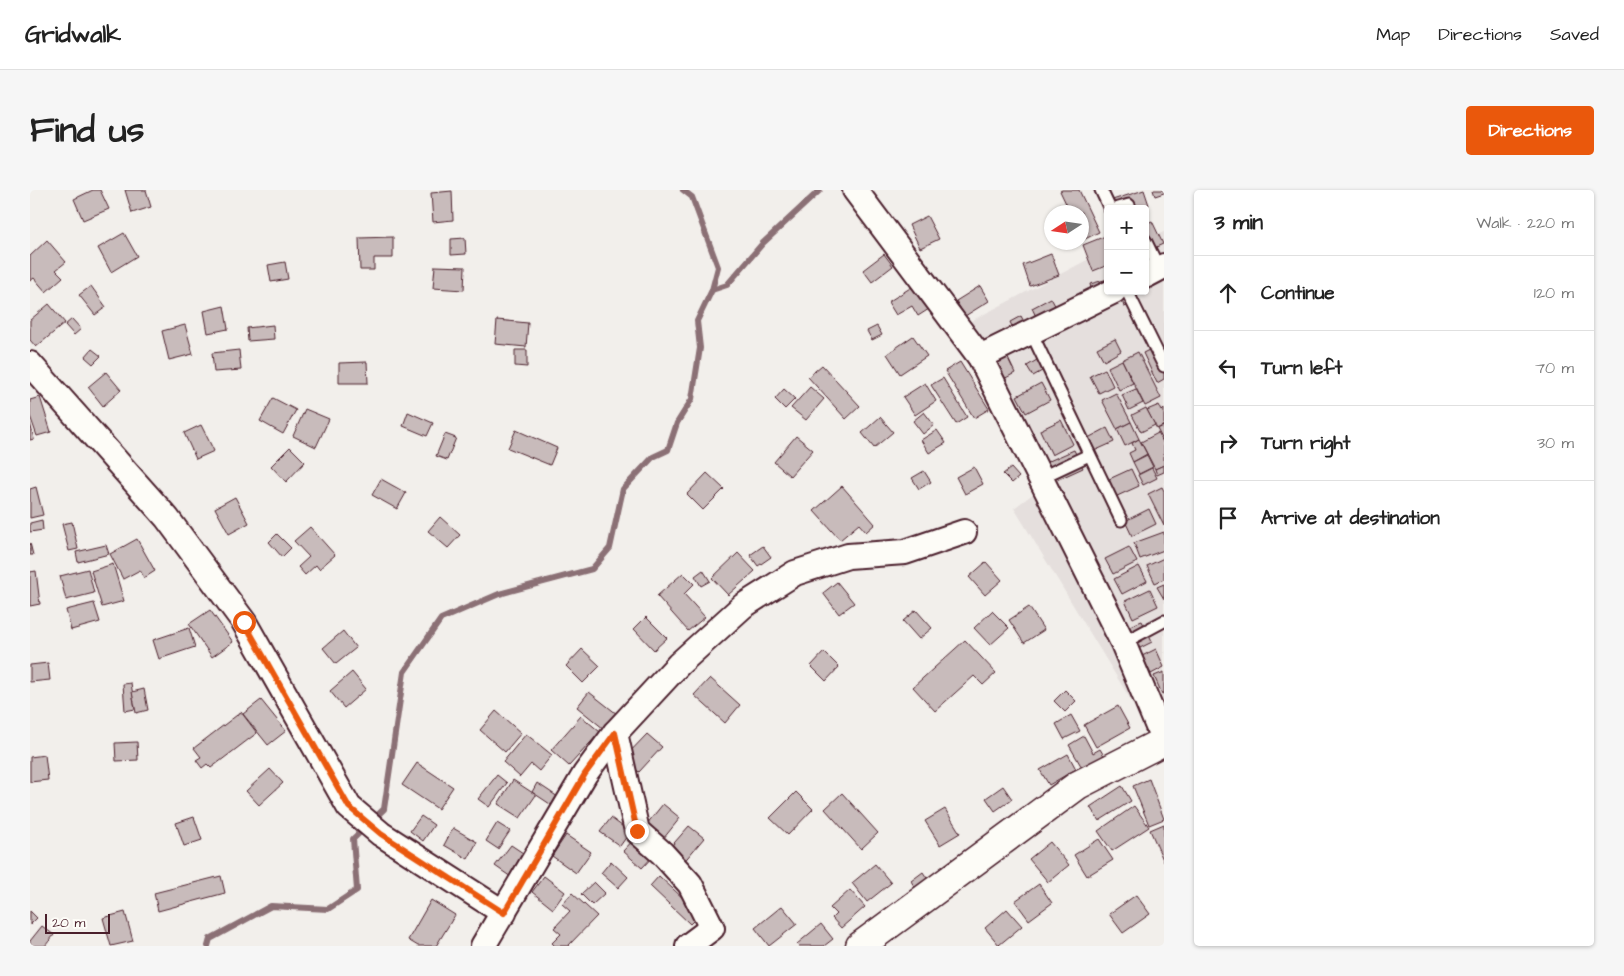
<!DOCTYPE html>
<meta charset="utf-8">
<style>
:root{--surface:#fff;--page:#f6f6f6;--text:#222;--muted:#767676;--line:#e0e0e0;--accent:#ea580c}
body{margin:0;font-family:"Architects Daughter",sans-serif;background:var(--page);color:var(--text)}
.controls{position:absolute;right:15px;top:15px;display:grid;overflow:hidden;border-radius:5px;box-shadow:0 1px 4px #0004}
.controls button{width:45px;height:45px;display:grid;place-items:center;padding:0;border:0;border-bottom:1px solid var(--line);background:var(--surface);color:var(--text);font:25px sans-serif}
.compass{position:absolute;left:1014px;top:15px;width:45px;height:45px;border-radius:50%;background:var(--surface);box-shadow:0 1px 4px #0004;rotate:258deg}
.scale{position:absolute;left:15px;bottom:12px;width:65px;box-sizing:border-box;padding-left:5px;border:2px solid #4a1f2b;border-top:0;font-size:14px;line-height:18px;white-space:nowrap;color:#4a1f2b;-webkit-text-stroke:4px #fdfcf7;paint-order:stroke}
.stop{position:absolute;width:15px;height:15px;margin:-11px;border:4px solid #ea580c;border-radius:50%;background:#fff}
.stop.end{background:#ea580c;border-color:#fff;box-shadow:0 1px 5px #0008}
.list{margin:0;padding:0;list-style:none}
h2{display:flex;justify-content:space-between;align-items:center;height:65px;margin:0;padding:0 20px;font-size:21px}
h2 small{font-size:16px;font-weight:400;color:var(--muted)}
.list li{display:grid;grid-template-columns:32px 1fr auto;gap:15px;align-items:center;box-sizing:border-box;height:75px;padding:0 20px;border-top:1px solid var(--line)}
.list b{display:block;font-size:19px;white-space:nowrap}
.list em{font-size:16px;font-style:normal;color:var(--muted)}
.icon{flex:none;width:28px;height:28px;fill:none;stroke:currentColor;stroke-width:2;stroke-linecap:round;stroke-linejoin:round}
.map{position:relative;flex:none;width:1134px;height:756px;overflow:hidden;border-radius:5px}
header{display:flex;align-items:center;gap:30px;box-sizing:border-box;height:70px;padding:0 25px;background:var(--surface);border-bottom:1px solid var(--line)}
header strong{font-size:24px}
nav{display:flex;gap:28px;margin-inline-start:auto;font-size:18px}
.intro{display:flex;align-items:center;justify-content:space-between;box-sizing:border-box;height:120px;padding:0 30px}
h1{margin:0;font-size:35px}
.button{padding:12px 22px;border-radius:5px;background:var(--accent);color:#fff;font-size:18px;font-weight:700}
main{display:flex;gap:30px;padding:0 30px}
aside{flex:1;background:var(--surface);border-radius:5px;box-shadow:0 1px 4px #0004}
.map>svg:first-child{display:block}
.built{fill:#e5dfdd}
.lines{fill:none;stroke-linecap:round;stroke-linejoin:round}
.stream{stroke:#8b6f75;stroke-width:6}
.building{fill:#c8bbbb;stroke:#4a1f2b}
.service-casing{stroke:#4a1f2b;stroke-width:15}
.minor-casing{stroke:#4a1f2b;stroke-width:28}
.tertiary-casing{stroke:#4a1f2b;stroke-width:31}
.service{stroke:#fdfcf7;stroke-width:11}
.minor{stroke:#fdfcf7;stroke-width:24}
.tertiary{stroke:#fdfcf7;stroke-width:28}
.route{stroke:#ea580c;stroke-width:6}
</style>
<header>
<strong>Gridwalk</strong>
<nav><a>Map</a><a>Directions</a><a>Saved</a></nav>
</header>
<div class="intro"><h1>Find us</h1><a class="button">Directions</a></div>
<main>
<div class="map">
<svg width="1134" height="756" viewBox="0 0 1134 756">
<rect width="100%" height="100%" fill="#f2efeb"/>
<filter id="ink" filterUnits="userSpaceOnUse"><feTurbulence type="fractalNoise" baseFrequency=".02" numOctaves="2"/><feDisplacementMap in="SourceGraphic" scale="10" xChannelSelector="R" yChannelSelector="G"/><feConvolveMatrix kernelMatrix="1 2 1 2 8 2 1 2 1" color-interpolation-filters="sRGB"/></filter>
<g filter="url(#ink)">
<!-- built -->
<polygon class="built" points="1134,42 1134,551 1127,553 984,318 1003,304 941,131 1059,69 1078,62 1078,101 1115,101 1115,49"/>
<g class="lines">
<!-- stream -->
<g class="stream">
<polyline points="682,100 697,95 733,53 790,0"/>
<polyline points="178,756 180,749 241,716 298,719 327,700 323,649 354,619 374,482 411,429 469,404 562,379 580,358 593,299 623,267 638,260 647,233 662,209 670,158 667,131 682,100 688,77 662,7 653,0"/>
</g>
</g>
<!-- building -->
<g class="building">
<polygon points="63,0 70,0 79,19 53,30 44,9"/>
<polygon points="95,0 116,0 121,17 102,23"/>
<polygon points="1032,0 1049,0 1069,42 1053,50 1052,22 1040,22 1030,1"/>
<polygon points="1114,0 1119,15 1108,19 1078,19 1076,12"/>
<polygon points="1123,0 1134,0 1134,3 1125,6"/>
<polygon points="422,1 423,30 403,32 401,3"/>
<polygon points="897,26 909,49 890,58 879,35"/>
<polygon points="1122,31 1133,54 1115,62 1115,34"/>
<polygon points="94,43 107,66 81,82 68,58"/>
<polygon points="1078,45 1078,75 1063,81 1053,55"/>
<polygon points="363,47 363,68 344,68 344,80 330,80 329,48"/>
<polygon points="435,48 436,64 421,65 421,49"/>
<polygon points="17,50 36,72 26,80 33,87 16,102 4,88 0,91 0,66"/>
<polygon points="854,64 863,76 842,92 833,80"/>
<polygon points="1021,64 1029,85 1000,96 993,75"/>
<polygon points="255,72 258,89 241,92 238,75"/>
<polygon points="405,76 435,77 434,100 403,98"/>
<polygon points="1078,89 1078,101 1063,107 1060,94"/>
<polygon points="885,95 899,119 888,126 882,116 866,125 858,112"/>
<polygon points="61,96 76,117 65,125 49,105"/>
<polygon points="950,96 959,111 935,126 926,111"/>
<polygon points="1106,102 1109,113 1094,117 1091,106"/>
<polygon points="1021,108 1029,123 1009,133 1002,118"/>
<polygon points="19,114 35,133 6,157 0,150 0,130"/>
<polygon points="194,116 198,139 178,143 174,121"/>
<polygon points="991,126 999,141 987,147 980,132"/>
<polygon points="42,129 51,139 44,145 35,135"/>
<polygon points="467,130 498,133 496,157 465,154"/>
<polygon points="155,135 163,164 139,170 132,141"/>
<polygon points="243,135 244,149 218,151 217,138"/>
<polygon points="847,136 852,145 842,150 837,141"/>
<polygon points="883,146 897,166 870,184 857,164"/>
<polygon points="1085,149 1091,161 1074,171 1067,158"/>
<polygon points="1127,156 1134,170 1134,189 1127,193 1113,163"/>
<polygon points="62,159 71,166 63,174 55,167"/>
<polygon points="209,160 211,180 184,182 182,163"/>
<polygon points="485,160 497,160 497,177 485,176"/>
<polygon points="975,162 985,183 970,191 960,170"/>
<polygon points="1108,162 1131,208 1115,216 1092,170"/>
<polygon points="1015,165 1021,176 1003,186 997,176"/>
<polygon points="1092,170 1103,193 1089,200 1078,177"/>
<polygon points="337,172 338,193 309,193 309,173"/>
<polygon points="930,172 959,219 944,228 915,181"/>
<polygon points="792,175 830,216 816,229 778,187"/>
<polygon points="1075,179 1083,196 1069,203 1060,186"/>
<polygon points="76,182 91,200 73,216 58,197"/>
<polygon points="913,188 937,227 926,234 901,195"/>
<polygon points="895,193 906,211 885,225 873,207"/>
<polygon points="1011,193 1020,210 996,223 987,206"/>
<polygon points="780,197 794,209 776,230 761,218"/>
<polygon points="754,199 765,209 755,219 745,209"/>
<polygon points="1106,199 1113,213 1099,220 1092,205"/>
<polygon points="1086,203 1101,232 1087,239 1072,210"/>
<polygon points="10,207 21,242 7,246 0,226 0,210"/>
<polygon points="243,208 266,220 253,244 230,231"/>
<polygon points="1129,215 1132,221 1134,219 1134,235 1127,239 1117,220"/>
<polygon points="1116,218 1125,235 1111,242 1102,225"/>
<polygon points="275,219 299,229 286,257 263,246"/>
<polygon points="378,222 403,233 397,246 373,236"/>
<polygon points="894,222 904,235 893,244 883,231"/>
<polygon points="850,227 863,242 844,258 832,243"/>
<polygon points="1031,230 1043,254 1022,265 1010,240"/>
<polygon points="1101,232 1109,249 1095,256 1087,239"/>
<polygon points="0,233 4,249 0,250"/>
<polygon points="171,235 184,261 166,269 154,243"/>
<polygon points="1134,236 1134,252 1127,239"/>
<polygon points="1077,238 1084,252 1064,261 1058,248"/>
<polygon points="486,240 527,258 520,275 478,258"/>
<polygon points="907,240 916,253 899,263 891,250"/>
<polygon points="1128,243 1134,254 1134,275 1125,279 1111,252"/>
<polygon points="415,244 426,248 417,270 406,266"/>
<polygon points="766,246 783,260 760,286 744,272"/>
<polygon points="1109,249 1117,264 1103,272 1099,263 1105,260 1102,253"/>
<polygon points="260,257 275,272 256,292 241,276"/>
<polygon points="1044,260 1053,278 1007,299 999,280"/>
<polygon points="1117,265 1123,277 1109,284 1103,272"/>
<polygon points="1134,275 1134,282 1127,285 1125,279"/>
<polygon points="944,277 953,294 935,304 926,287"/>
<polygon points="981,278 989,287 982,293 973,284"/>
<polygon points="1122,278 1127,288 1113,295 1108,285"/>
<polygon points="1101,279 1109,296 1085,307 1077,290"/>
<polygon points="894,281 901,292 889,299 882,288"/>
<polygon points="677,283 694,299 673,320 657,304"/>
<polygon points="351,289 376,303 367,319 342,305"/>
<polygon points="812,296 845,334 836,342 829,334 810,350 784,321"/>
<polygon points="6,297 13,325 0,328 0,299"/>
<polygon points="1132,297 1134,301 1134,336 1118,304"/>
<polygon points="205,307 219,333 199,344 185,318"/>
<polygon points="1119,319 1126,334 1102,346 1095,331"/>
<polygon points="410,327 430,345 418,358 398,341"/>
<polygon points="12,330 13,340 0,342 0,333"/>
<polygon points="42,332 48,359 39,361 32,334"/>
<polygon points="280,337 305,365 289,379 286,375 275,385 268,377 279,367 264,351"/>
<polygon points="1134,342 1134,360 1110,369 1104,353"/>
<polygon points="247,344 261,358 252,367 239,352"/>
<polygon points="107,349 125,381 114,388 110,380 93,389 80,364"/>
<polygon points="0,353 3,365 0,365"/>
<polygon points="76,355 79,364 48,372 46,362"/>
<polygon points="733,356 741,367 728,376 720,365"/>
<polygon points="1099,357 1107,372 1083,384 1075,369"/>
<polygon points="708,363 725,381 698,405 682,388"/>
<polygon points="1134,368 1134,389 1125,393 1117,376"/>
<polygon points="956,372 972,390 955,405 939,387"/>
<polygon points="83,374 94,411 72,417 61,381"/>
<polygon points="1109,376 1117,391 1092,404 1084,389"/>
<polygon points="58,379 64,403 36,410 30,386"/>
<polygon points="673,380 680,391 671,396 665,386"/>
<polygon points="6,381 10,414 0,416 0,382"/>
<polygon points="653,383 664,394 654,404 675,427 658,441 627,406"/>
<polygon points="807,392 824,413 809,424 793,403"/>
<polygon points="1134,394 1134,409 1127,397"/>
<polygon points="1120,399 1128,416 1103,428 1095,411"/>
<polygon points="64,413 70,432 41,440 36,420"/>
<polygon points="999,417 1014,440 994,453 979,430"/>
<polygon points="180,420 203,452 182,467 159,434"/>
<polygon points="886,420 902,438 889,449 873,431"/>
<polygon points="962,421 979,438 960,455 944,438"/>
<polygon points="616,427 637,448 624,460 604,439"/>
<polygon points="1112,431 1122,452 1108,459 1097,437"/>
<polygon points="159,438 165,457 129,469 123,450"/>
<polygon points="313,441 326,458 306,474 293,458"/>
<polygon points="935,450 966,483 953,495 944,486 905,521 883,497"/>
<polygon points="552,459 570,476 553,493 536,476"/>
<polygon points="1126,459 1134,477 1121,484 1112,466"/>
<polygon points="794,462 809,477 796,491 781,476"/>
<polygon points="18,473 20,490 0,492 0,475"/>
<polygon points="322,482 336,499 314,518 300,501"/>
<polygon points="1134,482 1134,503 1132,504 1124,486"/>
<polygon points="680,488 710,515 695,533 664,505"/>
<polygon points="101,493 105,519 95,521 93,494"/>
<polygon points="114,499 118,520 106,523 102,502"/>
<polygon points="1035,500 1046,511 1035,522 1024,511"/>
<polygon points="559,502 587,524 574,539 547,517"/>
<polygon points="231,510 256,541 238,555 213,524"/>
<polygon points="1088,516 1100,538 1066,557 1054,535"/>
<polygon points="466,521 491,543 475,562 450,540"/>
<polygon points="211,522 227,543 181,578 177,574 172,578 166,570 171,567 164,558"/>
<polygon points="1041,525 1050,541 1034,549 1026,534"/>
<polygon points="551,526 570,542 539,576 521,560"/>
<polygon points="496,544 522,565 509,581 501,574 490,587 473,572"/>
<polygon points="617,544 632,557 609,582 594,568"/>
<polygon points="1054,546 1063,563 1070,559 1076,569 1054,581 1039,555"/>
<polygon points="107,552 108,570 86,571 85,553"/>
<polygon points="1038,564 1046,579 1019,595 1010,580"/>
<polygon points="15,565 18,590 0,592 0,567"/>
<polygon points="387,573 423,597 408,619 372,595"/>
<polygon points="240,579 253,593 229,615 216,601"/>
<polygon points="467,585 477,593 459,617 448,609"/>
<polygon points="1119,589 1134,629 1119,635 1103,596"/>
<polygon points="483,590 506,605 490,628 468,614"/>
<polygon points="507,593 531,609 526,618 502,602"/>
<polygon points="973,596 982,609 965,621 956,608"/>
<polygon points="1092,596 1101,611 1069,631 1060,617"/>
<polygon points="766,602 783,619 758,645 740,628"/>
<polygon points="812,603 848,643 831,659 795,619"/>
<polygon points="633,614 650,628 629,654 612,640"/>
<polygon points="1104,616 1119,637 1082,661 1068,641"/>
<polygon points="915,619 930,643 910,655 895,631"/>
<polygon points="391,626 404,635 393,651 380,641"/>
<polygon points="164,627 172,650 154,656 146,633"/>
<polygon points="581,628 600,642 590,656 570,642"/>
<polygon points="467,633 480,641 468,659 456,651"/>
<polygon points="1134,634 1134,672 1120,640"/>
<polygon points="659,636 674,648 652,674 637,661"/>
<polygon points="423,638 447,652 438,669 414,655"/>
<polygon points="536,645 561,662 546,683 522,666"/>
<polygon points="607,646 626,663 612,678 593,661"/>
<polygon points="1069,649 1083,670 1057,686 1044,665"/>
<polygon points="1020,652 1039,675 1018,692 999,669"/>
<polygon points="481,655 496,665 481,687 465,676"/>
<polygon points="581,671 598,687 588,698 571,683"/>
<polygon points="845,674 861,693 837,712 822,693"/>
<polygon points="893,682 902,696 889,704 881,691"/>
<polygon points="191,686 195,703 128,721 124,703"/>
<polygon points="514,686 535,702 523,719 502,702"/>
<polygon points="629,686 670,724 660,734 620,696"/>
<polygon points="564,692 575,703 562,715 551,704"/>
<polygon points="1009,694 1022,713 999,730 985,711"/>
<polygon points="820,700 835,717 811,738 802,728 806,724 800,718"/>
<polygon points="542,703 567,726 538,756 525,756 522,753 531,744 524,738 540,721 532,714"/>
<polygon points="1106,705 1120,724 1093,743 1079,724"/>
<polygon points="401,710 425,725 406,756 388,756 378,750"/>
<polygon points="752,716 767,734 739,756 725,738"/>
<polygon points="977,719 992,736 969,755 955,738"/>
<polygon points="0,721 7,728 0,735"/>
<polygon points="95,722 103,751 81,756 73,728"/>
<polygon points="791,734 803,749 794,756 769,756 767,754"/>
<polygon points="12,736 24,745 15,756 0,756 0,751"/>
</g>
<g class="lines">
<defs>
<g id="service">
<polyline points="1071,0 1080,19"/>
<polyline points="1085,19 1099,15 1100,19"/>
<polyline points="1115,50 1129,79"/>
<polyline points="1097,101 1134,176"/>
<polyline points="1001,142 1091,330"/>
<polyline points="1010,288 1059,265"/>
<polyline points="1093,453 1134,431"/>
</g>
<g id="minor">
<polyline points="825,0 950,167 1093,453 1134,551"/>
<polyline points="1115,86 1134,76"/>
<polyline points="950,167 1084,101"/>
<polyline points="0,174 137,328 214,432 319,617 351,644 474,723"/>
<polyline points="585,543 607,641 632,663 660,694 682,738 658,756"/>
<polyline points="453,756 555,584 585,543 649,474 713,416 765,383 818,366 875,362 934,342"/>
</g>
<polyline id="tertiary" points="830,756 1048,595 1134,551"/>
</defs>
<!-- service casing -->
<use href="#service" class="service-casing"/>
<!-- minor casing -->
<use href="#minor" class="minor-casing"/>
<!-- tertiary casing -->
<use href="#tertiary" class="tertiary-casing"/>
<!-- service -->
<use href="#service" class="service"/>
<!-- minor -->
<use href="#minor" class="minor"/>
<!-- tertiary -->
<use href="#tertiary" class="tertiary"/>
</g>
</g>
<g class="lines" filter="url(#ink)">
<!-- route -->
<polyline class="route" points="214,432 319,617 351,644 474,723 555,584 585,543 607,641"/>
</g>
</svg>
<div class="controls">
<button>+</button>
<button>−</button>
</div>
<svg class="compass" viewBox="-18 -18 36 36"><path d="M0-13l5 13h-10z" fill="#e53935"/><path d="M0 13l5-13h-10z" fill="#767676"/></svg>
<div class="scale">20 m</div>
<div class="stop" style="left:214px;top:432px"></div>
<div class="stop end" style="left:607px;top:641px"></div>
</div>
<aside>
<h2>3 min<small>Walk · 220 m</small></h2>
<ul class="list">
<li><svg class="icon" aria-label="ahead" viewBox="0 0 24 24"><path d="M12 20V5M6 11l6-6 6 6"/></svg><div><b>Continue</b></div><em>120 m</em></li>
<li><svg class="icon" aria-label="left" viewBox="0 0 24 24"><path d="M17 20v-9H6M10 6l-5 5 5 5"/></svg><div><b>Turn left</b></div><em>70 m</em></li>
<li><svg class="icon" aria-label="right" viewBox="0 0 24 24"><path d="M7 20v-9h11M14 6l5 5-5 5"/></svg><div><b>Turn right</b></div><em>30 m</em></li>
<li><svg class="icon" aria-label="arrive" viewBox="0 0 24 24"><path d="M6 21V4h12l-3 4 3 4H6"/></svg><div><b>Arrive at destination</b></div></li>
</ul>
</aside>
</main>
